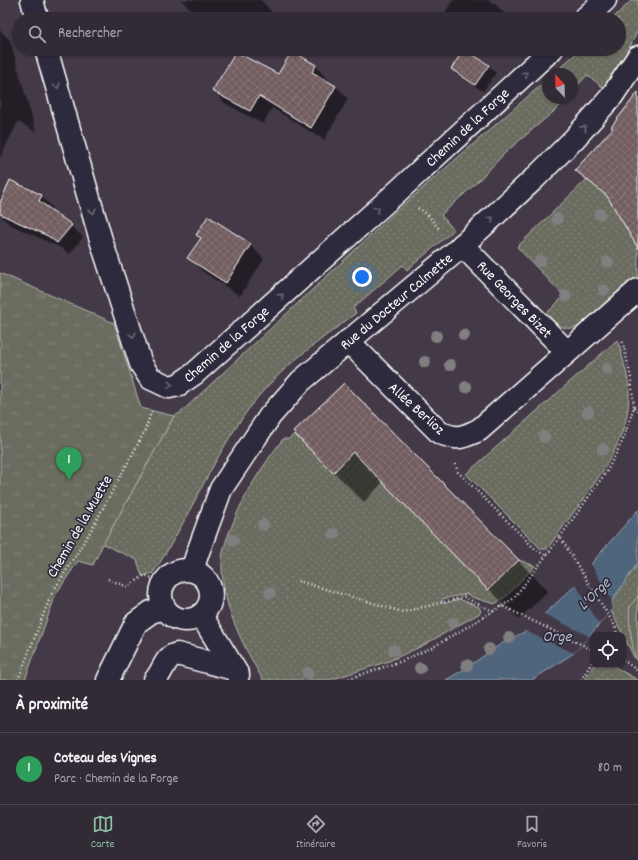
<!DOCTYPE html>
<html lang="fr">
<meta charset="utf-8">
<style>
:root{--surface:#322b35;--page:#3d3741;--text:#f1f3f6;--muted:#a8a7ad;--line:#4d4750;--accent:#8abfa5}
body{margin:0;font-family:Dekko,sans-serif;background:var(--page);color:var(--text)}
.controls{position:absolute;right:12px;bottom:12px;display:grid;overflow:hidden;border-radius:8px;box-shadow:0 1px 3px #0004}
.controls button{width:36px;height:36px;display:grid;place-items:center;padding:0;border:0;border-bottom:1px solid var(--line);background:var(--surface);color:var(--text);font:20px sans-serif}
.compass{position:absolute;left:542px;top:68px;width:36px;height:36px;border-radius:50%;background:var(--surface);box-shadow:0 1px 3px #0004;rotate:338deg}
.you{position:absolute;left:362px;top:277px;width:14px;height:14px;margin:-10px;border:3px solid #fff;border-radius:50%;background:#1a73e8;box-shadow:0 0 0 6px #1a73e833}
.badge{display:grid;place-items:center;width:26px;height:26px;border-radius:50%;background:var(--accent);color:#fff;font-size:13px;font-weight:700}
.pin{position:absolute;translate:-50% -33px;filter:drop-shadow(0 1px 2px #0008)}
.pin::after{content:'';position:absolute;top:21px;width:14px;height:12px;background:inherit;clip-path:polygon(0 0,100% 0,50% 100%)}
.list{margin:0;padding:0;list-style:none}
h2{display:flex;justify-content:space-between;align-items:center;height:52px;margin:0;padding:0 16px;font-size:17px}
h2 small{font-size:13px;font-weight:400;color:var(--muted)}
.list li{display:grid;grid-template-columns:26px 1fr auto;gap:12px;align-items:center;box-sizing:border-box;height:72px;padding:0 16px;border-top:1px solid var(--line)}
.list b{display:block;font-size:15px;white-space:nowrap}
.list p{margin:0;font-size:13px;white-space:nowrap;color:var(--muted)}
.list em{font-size:13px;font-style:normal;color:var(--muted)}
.icon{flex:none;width:22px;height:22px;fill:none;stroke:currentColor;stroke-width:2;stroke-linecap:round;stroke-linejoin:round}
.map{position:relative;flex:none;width:638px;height:680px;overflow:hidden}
.search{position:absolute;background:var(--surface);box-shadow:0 1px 3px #0004;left:12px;right:12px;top:12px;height:44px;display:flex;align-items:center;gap:10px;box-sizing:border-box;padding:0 14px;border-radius:22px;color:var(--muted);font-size:15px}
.sheet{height:124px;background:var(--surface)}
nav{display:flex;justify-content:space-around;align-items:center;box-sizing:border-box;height:56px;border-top:1px solid var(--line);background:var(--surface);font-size:11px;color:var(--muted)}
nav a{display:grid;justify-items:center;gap:2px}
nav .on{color:var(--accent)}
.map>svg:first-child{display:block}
.grass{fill:url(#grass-dots);stroke:#b4b6ae}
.park{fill:url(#park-tufts);stroke:#b4b6ae}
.water{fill:#4f657b;stroke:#95a3b0}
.pier{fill:#433947}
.shadow{fill:#0007}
.building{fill:url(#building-cross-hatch);stroke:#fff}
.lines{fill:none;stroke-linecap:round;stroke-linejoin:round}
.minor-casing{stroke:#fff;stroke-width:25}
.path{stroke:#fff;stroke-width:2.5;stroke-dasharray:1 3;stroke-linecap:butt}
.minor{stroke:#2f2a3d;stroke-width:22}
.tree{fill:#817e80}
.oneway{stroke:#6d6a77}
.labels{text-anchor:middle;stroke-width:3.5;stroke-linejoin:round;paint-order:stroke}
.street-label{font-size:15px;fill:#fff;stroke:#2f2a3d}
.water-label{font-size:16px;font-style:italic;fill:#b0bac4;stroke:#2f2a3d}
</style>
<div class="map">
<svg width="638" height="680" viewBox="0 0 638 680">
<defs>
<pattern id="grass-dots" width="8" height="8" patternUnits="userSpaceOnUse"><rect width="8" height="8" fill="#6a6c5e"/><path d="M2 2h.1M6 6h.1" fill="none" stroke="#808276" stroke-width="1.8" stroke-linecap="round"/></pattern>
<pattern id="park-tufts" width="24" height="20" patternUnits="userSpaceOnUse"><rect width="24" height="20" fill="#6a6c5e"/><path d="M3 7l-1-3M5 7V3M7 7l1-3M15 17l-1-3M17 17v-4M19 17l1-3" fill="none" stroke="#808276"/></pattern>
<pattern id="building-cross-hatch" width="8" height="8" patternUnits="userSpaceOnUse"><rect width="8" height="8" fill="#725d5f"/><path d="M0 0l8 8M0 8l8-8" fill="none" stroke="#877577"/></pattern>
</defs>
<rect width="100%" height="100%" fill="#433947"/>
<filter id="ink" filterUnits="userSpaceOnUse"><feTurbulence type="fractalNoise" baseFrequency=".025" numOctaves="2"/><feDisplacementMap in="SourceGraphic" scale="8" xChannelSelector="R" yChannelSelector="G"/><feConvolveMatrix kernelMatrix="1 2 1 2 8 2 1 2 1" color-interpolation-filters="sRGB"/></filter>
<g filter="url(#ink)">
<!-- grass -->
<g class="grass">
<polygon points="632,0 638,0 638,30 624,59 604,88 587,75 572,92 572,74 553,74 581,49 619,49 619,19 612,19"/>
<path d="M548,79V98H567L558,108L507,151L476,183L441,215L454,230L407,270L403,265L353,308L356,313C322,339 285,364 257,398C214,452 191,517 153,573L142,576L137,560L103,544L174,416L180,413L401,207Z"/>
<path d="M587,179L618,204L615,209L638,245V278L583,325C565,333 559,326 546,314L564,296L517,247Z"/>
<path d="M617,340L620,347C623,362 630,380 629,395C629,438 600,476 576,509C566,522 557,536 547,549H541L466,474Z"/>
<path d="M294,434L333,472L353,452L488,590L519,560L535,566L507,596L495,604L474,598L467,594L442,599L443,604L459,599L479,607L481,611L480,613L422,646L389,661L330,680H263C243,645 221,605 222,563C222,551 226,540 231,528C244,494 261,468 283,439H289Z"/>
<polygon points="638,563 638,663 634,657 611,611 612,601"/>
<polygon points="594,665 611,665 638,680 584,680"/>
</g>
<!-- park -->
<g class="park">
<polygon points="0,273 114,323 141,408 174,416 103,544 93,565 78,561 56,594 25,680 0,680"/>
<path d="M638,596V663C633,656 627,615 630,606C632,603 636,599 638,596Z"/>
</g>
<!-- water -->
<polygon class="water" points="638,510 638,563 612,601 611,611 574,653 532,680 446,680 463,670 501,644 526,631 578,583 595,559"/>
<!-- pier -->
<g class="pier">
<polygon points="591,564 612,601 611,611 599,624 575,583 584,570"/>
<polygon points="542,613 589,636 574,653 523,630"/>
</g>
<!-- shadow -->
<g class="shadow">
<polygon points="181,0 261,0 272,12 267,19 204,19 192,11"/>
<polygon points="453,0 488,0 496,5 510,19 444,19 442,17"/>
<polygon points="0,30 10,40 36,132 18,122 0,158"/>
<polygon points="484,49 491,49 489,52"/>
<polygon points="465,50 489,66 496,73 483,91 459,76 452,69"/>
<polygon points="315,66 328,79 327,81 336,86 348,99 324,140 272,108 263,124 226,104 213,91"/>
<polygon points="41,196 53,208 52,211 71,226 83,237 70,254 61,248 9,224 0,215 0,206"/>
<polygon points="209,218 250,245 264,259 240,296 202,271 189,257 201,239 197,235"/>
<polygon points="374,414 548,591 519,619 383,482 364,502 294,432"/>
</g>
<!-- building -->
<g class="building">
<polygon points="464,49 489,65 475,85 451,69"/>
<polygon points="292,51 316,65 312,72 336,86 311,128 259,96 250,111 212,91 236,52 278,74"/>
<polygon points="638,92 638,248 607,196 575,170 613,128 611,127"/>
<polygon points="10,180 42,195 39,201 72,225 57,243 48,236 0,214 0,203"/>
<polygon points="208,216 251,244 226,283 187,258 201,238 196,235"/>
<polygon points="344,383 519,560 488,590 353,452 333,473 293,432"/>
</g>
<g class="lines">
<defs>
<g id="minor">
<polyline points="32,0 37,19"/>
<polyline points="584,19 605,0"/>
<polyline points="46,49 101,240 141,364 150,378 169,387 178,385 194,374 397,192 552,49"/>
<polyline points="462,245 567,352"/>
<path d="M348,341L440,433C460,440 460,438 479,430L638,290"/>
<circle cx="186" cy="595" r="25"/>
<polyline points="192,570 198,552 221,489 270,416 301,381 455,252 535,178 574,139 612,96 638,57"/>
<polyline points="201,615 238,675"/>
<polyline points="108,680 136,623 151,612 164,608"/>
<path d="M155,680C163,672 165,656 177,654L234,669"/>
</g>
</defs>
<!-- minor casing -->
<use href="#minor" class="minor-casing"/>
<!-- path -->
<g class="path">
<polyline points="418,208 427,214 440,230"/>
<polyline points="634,407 638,410"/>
<polyline points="455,464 458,472 534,548 546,556 560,537 615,626 617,635"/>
<polyline points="560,537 607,471 623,440 634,407 631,378 622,339"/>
<polyline points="108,579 128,587 145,575 159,581"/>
<polyline points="298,581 403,612 464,597 493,611"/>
<polyline points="502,606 513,599 546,556"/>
<polyline points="623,660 638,671"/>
<polyline points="18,680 51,595 90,532 145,431 152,409"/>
<polyline points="345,680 402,661 435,646 502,606 593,650"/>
<polyline points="581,680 593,661"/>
</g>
<!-- minor -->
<use href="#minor" class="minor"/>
</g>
<!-- trees -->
<g class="tree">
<circle cx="600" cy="214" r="6"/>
<circle cx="557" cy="219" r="6"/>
<circle cx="540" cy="261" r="6"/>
<circle cx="608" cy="262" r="6"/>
<circle cx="604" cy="290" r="6"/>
<circle cx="566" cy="296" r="6"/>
<circle cx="464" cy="335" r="6"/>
<circle cx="436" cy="336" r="6"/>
<circle cx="425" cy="362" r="6"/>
<circle cx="450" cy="365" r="6"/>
<circle cx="607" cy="369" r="6"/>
<circle cx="466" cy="387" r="6"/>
<circle cx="588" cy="412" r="6"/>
<circle cx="544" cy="437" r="6"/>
<circle cx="603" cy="449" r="6"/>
<circle cx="263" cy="525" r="6"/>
<circle cx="334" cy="534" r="6"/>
<circle cx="233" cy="540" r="6"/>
<circle cx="270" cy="593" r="6"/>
<circle cx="453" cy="623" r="6"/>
<circle cx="509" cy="638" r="6"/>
<circle cx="489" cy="649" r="6"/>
<circle cx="394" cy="650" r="6"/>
<circle cx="467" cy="665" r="6"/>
<circle cx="420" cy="668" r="6"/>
<circle cx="308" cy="673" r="6"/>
</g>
<!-- one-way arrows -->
<defs><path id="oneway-chevron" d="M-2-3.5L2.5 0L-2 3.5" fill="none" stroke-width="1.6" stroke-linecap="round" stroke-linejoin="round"/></defs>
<g class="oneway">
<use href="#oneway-chevron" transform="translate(525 74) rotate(-43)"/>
<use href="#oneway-chevron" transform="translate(57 86) rotate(74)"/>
<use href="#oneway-chevron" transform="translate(584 128) rotate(-48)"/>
<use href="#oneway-chevron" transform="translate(377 209) rotate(-42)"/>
<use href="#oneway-chevron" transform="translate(93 211) rotate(74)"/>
<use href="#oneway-chevron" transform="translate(491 219) rotate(-43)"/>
<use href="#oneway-chevron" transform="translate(281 296) rotate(-42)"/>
<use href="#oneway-chevron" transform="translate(133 335) rotate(73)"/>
<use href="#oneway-chevron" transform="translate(170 385) rotate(3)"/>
</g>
</g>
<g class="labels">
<!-- street labels -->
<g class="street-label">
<text transform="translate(467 127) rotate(-43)" y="5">Chemin de la Forge</text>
<text transform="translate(515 299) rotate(46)" y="5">Rue Georges Bizet</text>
<text transform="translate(396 301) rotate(-40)" y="5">Rue du Docteur Calmette</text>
<text transform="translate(226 344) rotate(-41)" y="5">Chemin de la Forge</text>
<text transform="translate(417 408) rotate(42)" y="5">Allée Berlioz</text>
<text transform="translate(79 526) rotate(-60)" y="5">Chemin de la Muette</text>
</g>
<!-- water labels -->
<g class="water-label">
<text transform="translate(593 593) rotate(-44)" y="6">L'Orge</text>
<text x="557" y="641">Orge</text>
</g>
</g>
</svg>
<div class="controls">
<button><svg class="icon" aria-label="locate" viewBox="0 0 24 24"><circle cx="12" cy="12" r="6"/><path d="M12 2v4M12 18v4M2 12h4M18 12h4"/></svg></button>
</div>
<svg class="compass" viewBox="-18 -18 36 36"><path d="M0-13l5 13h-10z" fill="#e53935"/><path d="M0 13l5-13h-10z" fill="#a8a7ad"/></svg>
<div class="you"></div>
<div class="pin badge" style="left:69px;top:480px;background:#2e9e5b">1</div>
<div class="search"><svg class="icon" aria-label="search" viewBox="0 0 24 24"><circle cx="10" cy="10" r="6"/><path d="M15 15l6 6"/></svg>Rechercher</div>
</div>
<section class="sheet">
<h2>À proximité<small></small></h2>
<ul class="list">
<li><span class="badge" style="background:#2e9e5b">1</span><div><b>Coteau des Vignes</b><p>Parc · Chemin de la Forge</p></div><em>80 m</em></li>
</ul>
</section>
<nav>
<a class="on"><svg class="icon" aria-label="map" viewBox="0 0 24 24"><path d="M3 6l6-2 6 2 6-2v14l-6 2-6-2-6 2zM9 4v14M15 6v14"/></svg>Carte</a>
<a><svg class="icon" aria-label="directions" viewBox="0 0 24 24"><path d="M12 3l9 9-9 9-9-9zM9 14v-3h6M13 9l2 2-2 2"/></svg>Itinéraire</a>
<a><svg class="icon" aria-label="saved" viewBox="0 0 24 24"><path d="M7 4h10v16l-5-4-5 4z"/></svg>Favoris</a>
</nav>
